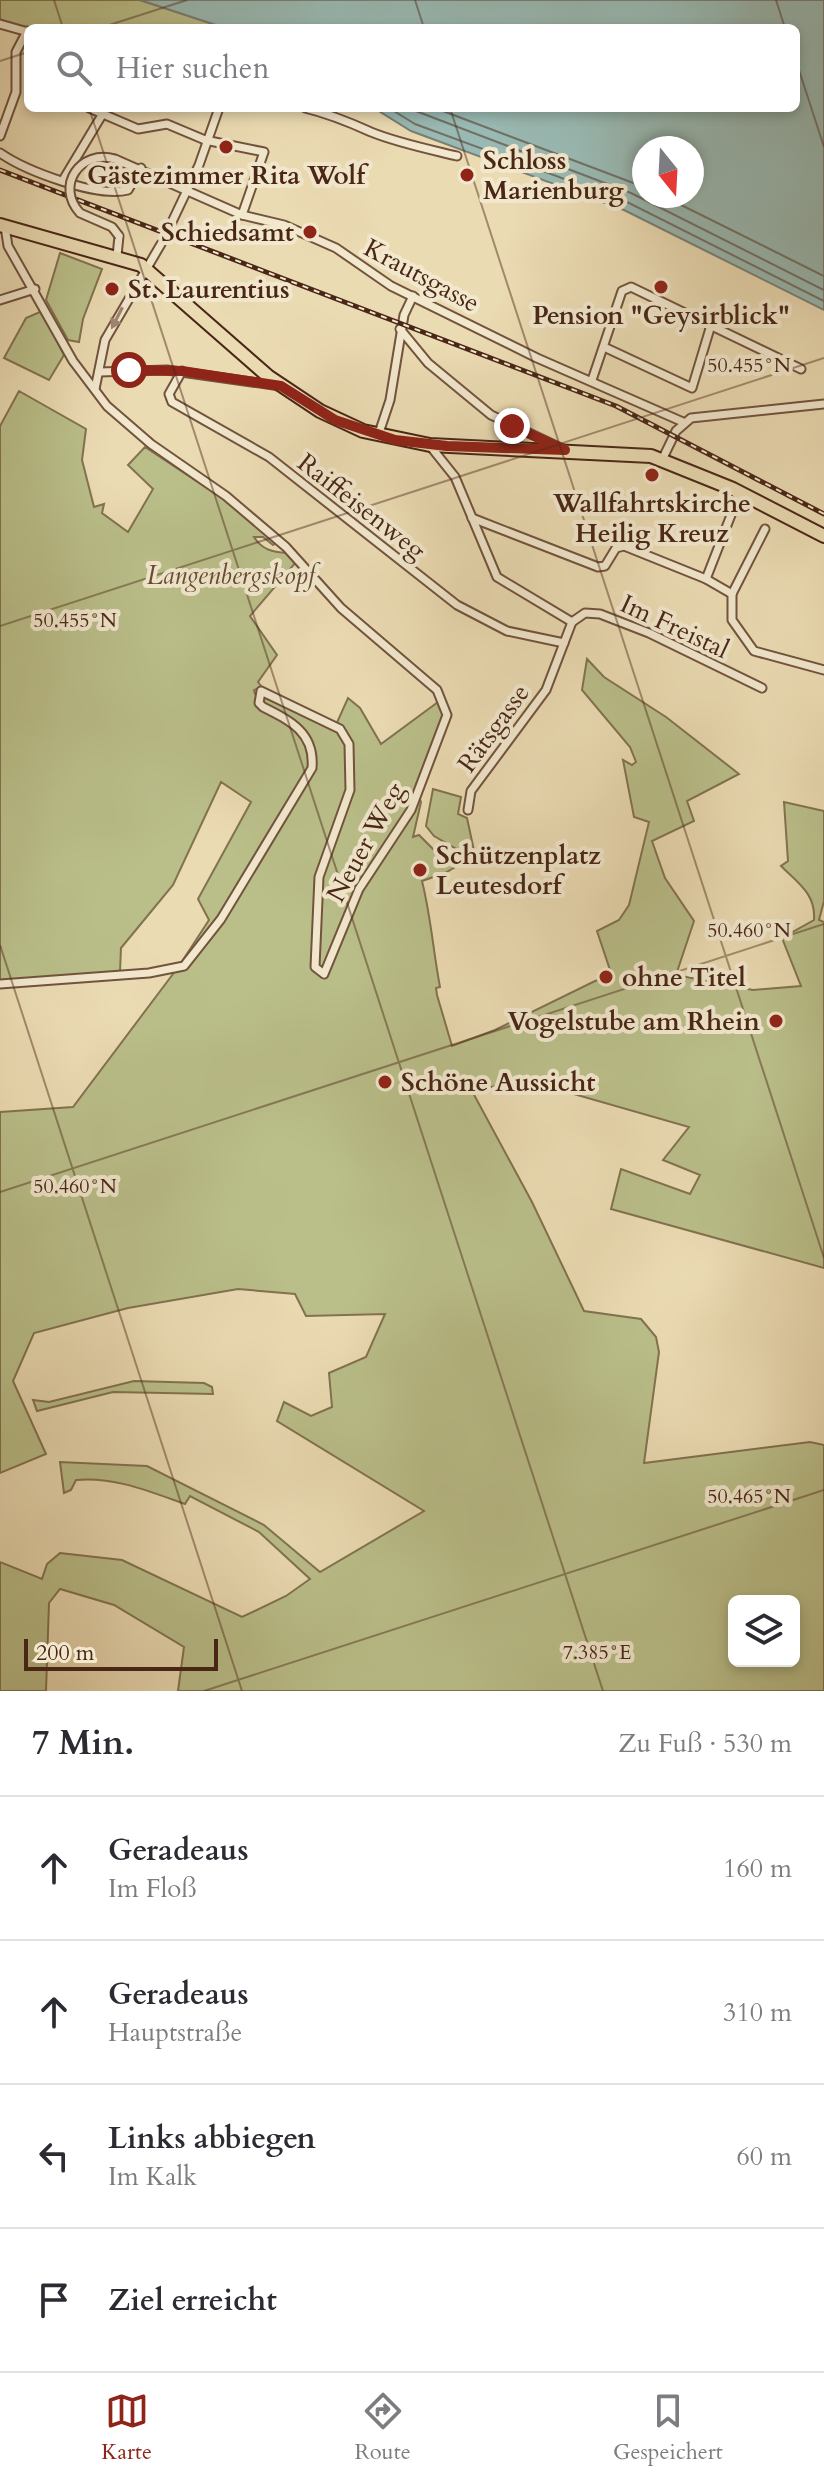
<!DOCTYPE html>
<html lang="de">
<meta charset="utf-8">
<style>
:root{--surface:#fff;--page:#f2f2f3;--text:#2b2b33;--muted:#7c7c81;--line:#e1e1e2;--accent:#8f2418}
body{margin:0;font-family:Cardo,serif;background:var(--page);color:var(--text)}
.controls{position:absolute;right:24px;bottom:24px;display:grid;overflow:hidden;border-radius:12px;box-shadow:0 4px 12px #0003}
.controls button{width:72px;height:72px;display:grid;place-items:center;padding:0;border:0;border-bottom:2px solid var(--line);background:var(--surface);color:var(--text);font:40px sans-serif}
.compass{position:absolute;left:632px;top:136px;width:72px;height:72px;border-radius:50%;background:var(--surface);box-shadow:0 4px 12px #0003;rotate:162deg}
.scale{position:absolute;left:24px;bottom:20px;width:194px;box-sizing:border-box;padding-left:8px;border:4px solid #492616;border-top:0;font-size:22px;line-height:28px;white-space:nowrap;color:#492616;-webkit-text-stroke:6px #f2e8ce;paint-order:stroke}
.stop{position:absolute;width:24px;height:24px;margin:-18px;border:6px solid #8f2418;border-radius:50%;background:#fff}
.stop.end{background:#8f2418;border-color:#fff;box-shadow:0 2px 8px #0008}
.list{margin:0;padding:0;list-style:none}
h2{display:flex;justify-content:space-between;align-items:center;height:104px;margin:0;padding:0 32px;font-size:34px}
h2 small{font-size:26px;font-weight:400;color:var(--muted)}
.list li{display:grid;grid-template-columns:52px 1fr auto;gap:24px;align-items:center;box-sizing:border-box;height:144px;padding:0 32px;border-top:2px solid var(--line)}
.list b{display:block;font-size:30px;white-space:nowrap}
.list p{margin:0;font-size:26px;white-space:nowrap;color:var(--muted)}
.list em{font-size:26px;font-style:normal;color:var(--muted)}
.icon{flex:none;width:44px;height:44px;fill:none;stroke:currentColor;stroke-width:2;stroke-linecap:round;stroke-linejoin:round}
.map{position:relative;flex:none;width:824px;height:1691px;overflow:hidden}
.search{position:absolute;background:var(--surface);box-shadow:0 4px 12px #0003;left:24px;right:24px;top:24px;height:88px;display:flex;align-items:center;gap:20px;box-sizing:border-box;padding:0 28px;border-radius:12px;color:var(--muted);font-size:30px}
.sheet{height:680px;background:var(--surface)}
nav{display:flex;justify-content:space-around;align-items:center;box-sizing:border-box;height:112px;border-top:2px solid var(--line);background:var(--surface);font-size:22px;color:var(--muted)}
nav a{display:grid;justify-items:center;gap:4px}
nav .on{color:var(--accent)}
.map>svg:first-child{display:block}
.green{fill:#babf8a;stroke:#827250;stroke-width:2;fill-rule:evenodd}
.water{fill:#99bab4;stroke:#797f75;stroke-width:2;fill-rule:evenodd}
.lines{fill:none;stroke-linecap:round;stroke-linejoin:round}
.shore{stroke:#717065;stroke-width:2}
.street-casing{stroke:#72533d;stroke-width:11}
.primary-casing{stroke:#492616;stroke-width:16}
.street{stroke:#f2e8ce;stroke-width:7}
.primary{stroke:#ebdbb3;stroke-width:12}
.rail-casing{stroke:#492616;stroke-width:5}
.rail{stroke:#f2e8ce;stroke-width:2;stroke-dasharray:6;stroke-linecap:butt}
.street-bridge-casing{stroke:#72533d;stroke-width:11;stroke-linecap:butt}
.street-bridge{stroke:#f2e8ce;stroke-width:7}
.oneway{fill:#9e8772}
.route{stroke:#8f2418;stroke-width:10}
.ticks{fill:none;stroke:#492616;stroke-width:2;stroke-opacity:0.45}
.poi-dot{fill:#8f2418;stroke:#f2e8ce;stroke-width:3}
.labels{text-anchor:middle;stroke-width:8;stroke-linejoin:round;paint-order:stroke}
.poi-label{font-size:26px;font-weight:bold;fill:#492616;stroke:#f2e8ce;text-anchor:start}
.street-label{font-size:26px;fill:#492616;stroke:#f2e8ce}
.park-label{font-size:26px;font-style:italic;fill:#654c33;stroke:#f2e8ce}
.ticks-label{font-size:20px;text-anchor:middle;fill:#492616;stroke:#f2e8ce;stroke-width:8;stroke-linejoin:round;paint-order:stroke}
</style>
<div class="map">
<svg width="824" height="1691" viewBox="0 0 824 1691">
<rect width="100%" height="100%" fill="#ebdbb3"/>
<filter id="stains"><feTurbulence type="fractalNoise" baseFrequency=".0025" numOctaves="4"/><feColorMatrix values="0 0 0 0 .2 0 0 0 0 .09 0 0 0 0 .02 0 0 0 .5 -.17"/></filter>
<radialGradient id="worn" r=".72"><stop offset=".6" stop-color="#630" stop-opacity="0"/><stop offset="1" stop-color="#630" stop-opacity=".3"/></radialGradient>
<!-- green -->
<g class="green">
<polygon points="0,0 140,0 225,28 28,29 0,21"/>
<polygon points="60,253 102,269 83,319 79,342 68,340 46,300"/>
<polygon points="42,311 64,355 49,380 4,358 26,318"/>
<path d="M19,391L86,429L82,460L94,507L104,504L102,513L128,532L153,489L128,465L145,447L231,504L276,543L273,545L263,537H254C262,550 273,552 287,553L297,561L250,616L277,655L258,682L262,687L254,690L255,694L335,727L348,698L360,708L381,744L438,702L443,714L415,788L421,802L413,837L419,835L442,858L447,853L462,863L445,873L422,881C431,917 433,950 440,987L436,988L437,995L452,1046L495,1030L595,981L606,978L611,973L597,931L619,920L629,905L649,822L634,817L623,760L632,765L636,762L630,747L582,690L587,659L604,677L666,717L739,774L687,801L694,821L652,841L665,878L694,921L676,975L753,990L801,986L782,938L814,920C816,894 798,883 781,866L788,861L784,802L824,811V901L819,920L824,922V1268L611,1209L621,1169L690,1194L700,1175L663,1160L689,1127L525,1080L472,1091L532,1202L584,1311L641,1319L656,1337L659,1352L644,1463L810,1442L824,1445V1691H178L184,1647L114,1605L60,1589L49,1603L46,1691H0V1562L42,1579L47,1564L60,1553L122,1560L242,1617L286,1596L310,1579L259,1532L190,1496L185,1504C151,1492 113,1476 76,1480L71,1490L64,1493L60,1462L147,1466L264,1525L320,1572L424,1511L277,1421L284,1402L311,1416L332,1407L329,1373L366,1357L385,1314L306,1316L295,1294L238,1289L128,1308L34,1333L13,1381L46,1454L0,1473V1112L73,1107L179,966L209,920L198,899L251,802L221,782L173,885L121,948L120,972L0,981V426ZM734,1601H794V1661H734Z"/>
<polygon points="433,789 461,797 458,814 467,818 475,855 464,858 465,854 434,836 426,826"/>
<polygon points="134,1381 204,1383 212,1387 213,1394 113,1392 37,1411 33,1400 49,1402"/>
</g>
<!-- water -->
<path class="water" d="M140,0H824V310L624,210L411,131L374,108H796V28H225ZM644,148H692V196H644Z"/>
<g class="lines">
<!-- shore -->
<g class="shore">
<polyline points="389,108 415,124 627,202 824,301"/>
<polyline points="408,108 631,193 824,290"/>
<polyline points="435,108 644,187"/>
<polyline points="663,196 824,276"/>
</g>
<defs>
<g id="street">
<polyline points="0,24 28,32"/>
<polyline points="89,108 138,129 167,124 205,140 264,152 242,215"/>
<path d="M305,108C330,114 349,122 371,132C398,143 428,149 457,156"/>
<polyline points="0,136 16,92 16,52 27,31"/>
<path d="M0,153C26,171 97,198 128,190L141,168"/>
<polyline points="115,159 242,215 284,225 336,248 391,286 537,358 683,422"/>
<polyline points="63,180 102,115"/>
<polyline points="171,224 199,165 219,108"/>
<polyline points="117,256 119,236"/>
<polyline points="0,300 35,289"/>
<polyline points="400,329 428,363 491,415 565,450"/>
<polyline points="604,347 692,388 711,325"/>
<polyline points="182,371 169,394 172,402 269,457 457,605 507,631 564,643"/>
<polyline points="99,372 167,370 280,386"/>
<polyline points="592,380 622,291 631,287 801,369"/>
<polyline points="95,389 105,340 161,244"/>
<polyline points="378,436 390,400 404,315 413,296"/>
<polyline points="431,447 455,477 497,577 572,622"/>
<polyline points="662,460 676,431 691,418 824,404"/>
<polyline points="472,518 598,567 605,566 616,548 624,546 706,579 732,594"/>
<polyline points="765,529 732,594 732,620 754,651 824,670"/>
<polyline points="706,579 740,492"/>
<polyline points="572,622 585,613 600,614 649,633 762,688"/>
<polyline points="468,810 471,791 546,690 572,622"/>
<path d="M0,984L149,973L184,966L221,919L312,768C315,733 291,721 263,707L259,703L261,691L340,729L349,744L350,790L319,877L315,967L324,974L359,889L411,810L447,715L437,690L341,608L286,547L226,496L151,444L107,406L73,361L8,246L5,227"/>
</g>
<polyline id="primary" points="0,225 141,265 269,377 320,411 363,431 430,445 651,456 733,489 824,536"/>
</defs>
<!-- street casing -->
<use href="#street" class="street-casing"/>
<!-- primary casing -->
<use href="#primary" class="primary-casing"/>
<!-- street -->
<use href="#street" class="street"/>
<!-- primary -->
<use href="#primary" class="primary"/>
<defs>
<polyline id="rail" points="0,170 616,406 824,514"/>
</defs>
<!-- rail casing -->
<use href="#rail" class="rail-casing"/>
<!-- rail -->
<use href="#rail" class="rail"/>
<defs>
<path id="street-bridge" d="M115,159C80,149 55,186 80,213L112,227L119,236"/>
</defs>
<!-- street-bridge casing -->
<use href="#street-bridge" class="street-bridge-casing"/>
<!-- street-bridge -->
<use href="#street-bridge" class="street-bridge"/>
</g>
<!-- one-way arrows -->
<defs><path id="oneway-solid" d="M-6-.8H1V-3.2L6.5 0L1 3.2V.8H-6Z" transform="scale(2)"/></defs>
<use class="oneway" href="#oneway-solid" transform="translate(117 318) rotate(117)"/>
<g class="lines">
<!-- route -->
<polyline class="route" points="129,370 182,371 281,386 335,420 395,440 447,446 565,450 512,426"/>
</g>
<!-- ticks -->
<path class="ticks" d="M54,0L63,28M415,0L424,28M776,0L785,28M100,28L187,0M0,61L28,52M796,61L824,147M89,108L603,1691M450,108L824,1258M0,626L824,358M0,945L242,1691M0,1192L824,924M204,1691L824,1490"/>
<!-- markers -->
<g class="poi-dot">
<circle cx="226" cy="147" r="8"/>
<circle cx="467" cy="175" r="8"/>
<circle cx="310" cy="232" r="8"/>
<circle cx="661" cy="287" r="8"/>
<circle cx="112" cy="289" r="8"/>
<circle cx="652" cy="475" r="8"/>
<circle cx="420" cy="870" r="8"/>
<circle cx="606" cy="977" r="8"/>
<circle cx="776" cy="1021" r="8"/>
<circle cx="385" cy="1082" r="8"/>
</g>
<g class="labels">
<!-- poi labels -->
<g class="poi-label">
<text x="483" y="169">Schloss<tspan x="483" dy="30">Marienburg</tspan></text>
<text x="226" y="184" text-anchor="middle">Gästezimmer Rita Wolf</text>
<text x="294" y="241" text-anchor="end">Schiedsamt</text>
<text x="128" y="298">St. Laurentius</text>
<text x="661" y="324" text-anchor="middle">Pension "Geysirblick"</text>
<text x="652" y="512" text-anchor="middle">Wallfahrtskirche<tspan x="652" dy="30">Heilig Kreuz</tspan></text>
<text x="436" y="864">Schützenplatz<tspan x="436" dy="30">Leutesdorf</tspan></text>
<text x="622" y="986">ohne Titel</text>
<text x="760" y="1030" text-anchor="end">Vogelstube am Rhein</text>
<text x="401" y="1091">Schöne Aussicht</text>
</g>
<!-- street labels -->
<g class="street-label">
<text transform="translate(422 275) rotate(28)" y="9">Krautsgasse</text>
<text transform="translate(362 506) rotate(38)" y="9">Raiffeisenweg</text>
<text transform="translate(675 626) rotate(25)" y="9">Im Freistal</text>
<text transform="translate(493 728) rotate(-54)" y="9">Rätsgasse</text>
<text transform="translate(365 842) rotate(-61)" y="9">Neuer Weg</text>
</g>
<!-- park labels -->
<g class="park-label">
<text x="231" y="584">Langenbergskopf</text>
</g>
</g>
<g class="ticks-label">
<text x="749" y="372">50.455°N</text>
<text x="75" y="627">50.455°N</text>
<text x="749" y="937">50.460°N</text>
<text x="75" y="1193">50.460°N</text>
<text x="749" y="1503">50.465°N</text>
<text x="597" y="1659">7.385°E</text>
</g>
<rect width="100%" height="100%" filter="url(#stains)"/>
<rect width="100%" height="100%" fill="url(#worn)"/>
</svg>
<div class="controls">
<button><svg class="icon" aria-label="layers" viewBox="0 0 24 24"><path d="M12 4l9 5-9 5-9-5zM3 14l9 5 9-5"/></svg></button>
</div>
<svg class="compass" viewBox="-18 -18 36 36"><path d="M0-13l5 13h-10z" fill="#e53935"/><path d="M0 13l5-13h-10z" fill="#7c7c81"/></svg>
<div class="scale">200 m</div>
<div class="stop" style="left:129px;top:370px"></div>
<div class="stop end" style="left:512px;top:426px"></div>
<div class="search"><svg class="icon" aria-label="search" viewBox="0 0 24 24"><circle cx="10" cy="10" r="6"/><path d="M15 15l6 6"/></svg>Hier suchen</div>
</div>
<section class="sheet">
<h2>7 Min.<small>Zu Fuß · 530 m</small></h2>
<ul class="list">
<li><svg class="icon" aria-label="ahead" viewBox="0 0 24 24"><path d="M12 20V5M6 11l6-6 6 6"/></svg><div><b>Geradeaus</b><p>Im Floß</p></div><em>160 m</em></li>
<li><svg class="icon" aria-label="ahead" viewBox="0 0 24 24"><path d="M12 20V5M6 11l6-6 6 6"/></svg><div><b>Geradeaus</b><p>Hauptstraße</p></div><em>310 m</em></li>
<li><svg class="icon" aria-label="left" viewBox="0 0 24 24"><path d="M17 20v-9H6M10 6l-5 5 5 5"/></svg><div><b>Links abbiegen</b><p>Im Kalk</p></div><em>60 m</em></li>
<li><svg class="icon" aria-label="arrive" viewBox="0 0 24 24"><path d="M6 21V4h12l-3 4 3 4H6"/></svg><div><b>Ziel erreicht</b></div></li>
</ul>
</section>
<nav>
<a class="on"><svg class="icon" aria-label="map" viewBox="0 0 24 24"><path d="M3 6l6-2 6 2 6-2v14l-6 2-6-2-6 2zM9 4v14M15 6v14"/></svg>Karte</a>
<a><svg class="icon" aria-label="directions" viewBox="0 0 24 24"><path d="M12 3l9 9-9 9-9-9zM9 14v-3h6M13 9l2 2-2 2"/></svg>Route</a>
<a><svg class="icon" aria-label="saved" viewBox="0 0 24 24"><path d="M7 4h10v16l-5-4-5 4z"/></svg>Gespeichert</a>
</nav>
